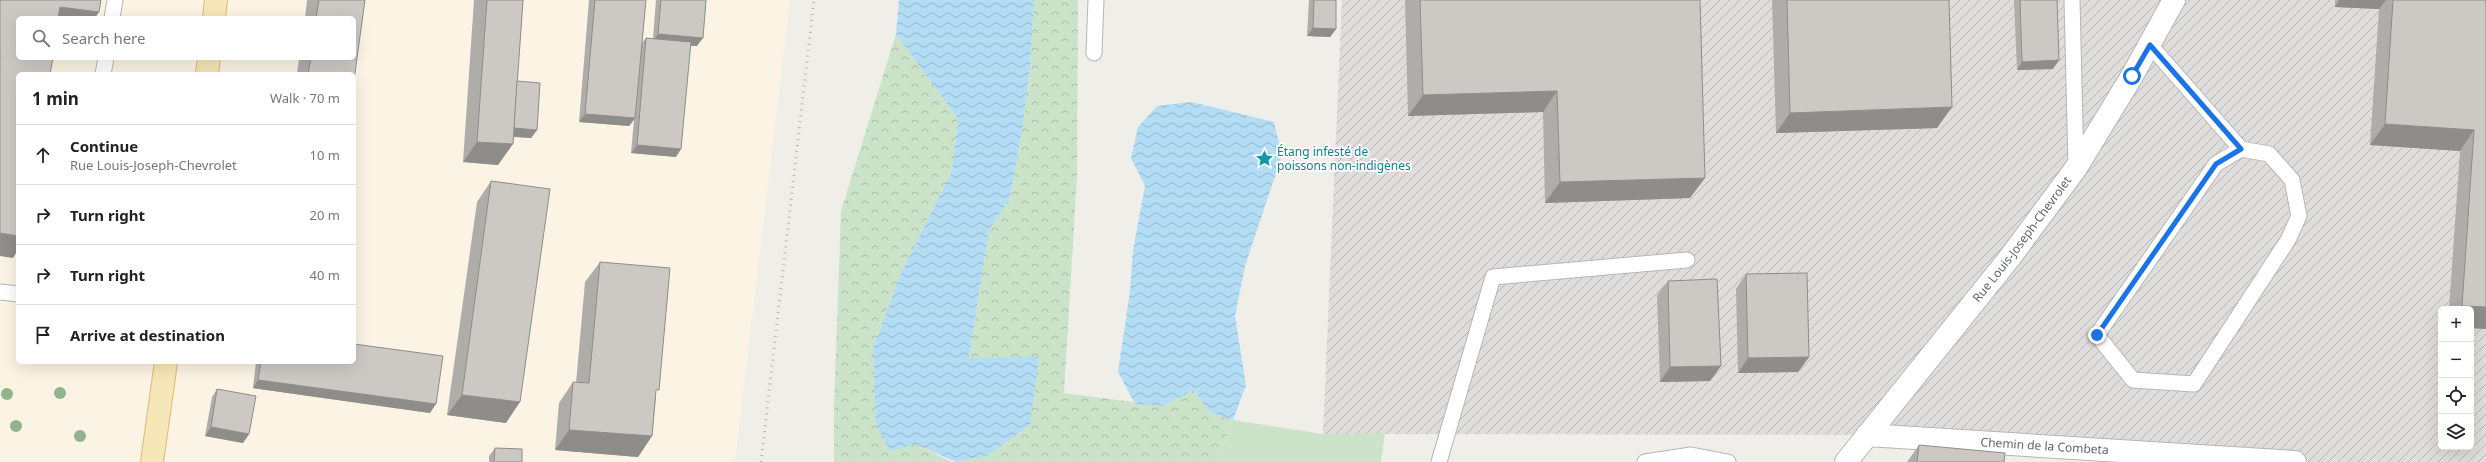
<!DOCTYPE html>
<meta charset="utf-8">
<style>
:root{--surface:#fff;--page:#f6f6f6;--text:#222;--muted:#767676;--line:#e0e0e0}
body{margin:0;font-family:"Noto Sans",sans-serif;background:var(--page);color:var(--text)}
.controls{position:absolute;right:12px;bottom:12px;display:grid;overflow:hidden;border-radius:6px;box-shadow:0 4px 16px #0002}
.controls button{width:36px;height:36px;display:grid;place-items:center;padding:0;border:0;border-bottom:1px solid var(--line);background:var(--surface);color:var(--text);font:20px sans-serif}
.stop{position:absolute;width:12px;height:12px;margin:-9px;border:3px solid #1a73e8;border-radius:50%;background:#fff}
.stop.end{background:#1a73e8;border-color:#fff;box-shadow:0 1px 4px #0008}
.list{margin:0;padding:0;list-style:none}
h2{display:flex;justify-content:space-between;align-items:center;height:52px;margin:0;padding:0 16px;font-size:17px}
h2 small{font-size:13px;font-weight:400;color:var(--muted)}
.list li{display:grid;grid-template-columns:26px 1fr auto;gap:12px;align-items:center;box-sizing:border-box;height:60px;padding:0 16px;border-top:1px solid var(--line)}
.list b{display:block;font-size:15px;white-space:nowrap}
.list p{margin:0;font-size:13px;white-space:nowrap;color:var(--muted)}
.list em{font-size:13px;font-style:normal;color:var(--muted)}
.icon{flex:none;width:22px;height:22px;fill:none;stroke:currentColor;stroke-width:2;stroke-linecap:round;stroke-linejoin:round}
.map{position:relative;flex:none;width:2486px;height:462px;overflow:hidden}
.search{position:absolute;background:var(--surface);box-shadow:0 4px 16px #0002;left:16px;top:16px;width:340px;height:44px;display:flex;align-items:center;gap:10px;box-sizing:border-box;padding:0 14px;border-radius:6px;color:var(--muted);font-size:15px}
.panel{position:absolute;background:var(--surface);box-shadow:0 4px 16px #0002;left:16px;top:72px;width:340px;height:292px;border-radius:6px}
.map>svg:first-child{display:block}
.commercial{fill:#fbf3e3;fill-rule:evenodd}
.industrial{fill:url(#industrial-furrows);fill-rule:evenodd}
.grass{fill:#cbe4c9}
.forest{fill:url(#forest-crowns)}
.water{fill:url(#water-waves)}
.lines{fill:none;stroke-linecap:round;stroke-linejoin:round}
.lane-casing{stroke:#b4b6b9;stroke-width:17}
.street-casing{stroke:#b4b6b9;stroke-width:24}
.secondary-casing{stroke:#b3b6b9;stroke-width:24}
.primary-casing{stroke:#e1ba70;stroke-width:24}
.lane{stroke:#fff;stroke-width:15}
.street{stroke:#fff;stroke-width:22}
.secondary{stroke:#fff;stroke-width:22}
.primary{stroke:#f6e7b8;stroke-width:22}
.rail{stroke:#b4b5b5;stroke-width:3;stroke-dasharray:1 5;stroke-linecap:butt}
.tree{fill:#91b48d}
.wall{fill:#afada9}
.shaded-wall{fill:#8f8d8a}
.building{fill:#ccc9c5;stroke:#8f8d8a}
.route{stroke:#1a73e8;stroke-width:5}
.labels{text-anchor:middle;stroke-width:3.5;stroke-linejoin:round;paint-order:stroke}
.culture-label{font-size:12px;fill:#0d838f;stroke:#fff;text-anchor:start}
.street-label{font-size:12px;fill:#606467;stroke:#fff}
</style>
<div class="map">
<svg width="2486" height="462" viewBox="0 0 2486 462">
<defs>
<pattern id="industrial-furrows" width="10" height="10" patternUnits="userSpaceOnUse"><rect width="10" height="10" fill="#dfdddb"/><path d="M-1 1l2-2M0 10L10 0M9 11l2-2" fill="none" stroke="#b8b7b5"/></pattern>
<pattern id="forest-crowns" width="20" height="18" patternUnits="userSpaceOnUse"><rect width="20" height="18" fill="#cbe4c9"/><path d="M2 6a3 3 0 1 1 6 0M12 15a3 3 0 1 1 6 0" fill="none" stroke="#a8bca7"/></pattern>
<pattern id="water-waves" width="16" height="10" patternUnits="userSpaceOnUse"><rect width="16" height="10" fill="#b3ddf5"/><path d="M0 5q4-4 8 0t8 0" fill="none" stroke="#95b7ca"/></pattern>
</defs>
<rect width="100%" height="100%" fill="#f0eee9"/>
<!-- commercial -->
<path class="commercial" d="M0,0H790L735,462H0ZM18,18H354V58H18ZM18,74H354V362H18Z"/>
<!-- industrial -->
<path class="industrial" d="M1342,0H2486V462H2295L1867,435L1323,434ZM2441,309H2471V447H2441Z"/>
<!-- grass -->
<polygon class="grass" points="1233,420 1323,434 1385,433 1381,462 1216,462"/>
<!-- forest -->
<g class="forest">
<polygon points="1034,0 1078,0 1077,176 1064,393 1163,406 1194,390 1209,412 1233,420 1216,462 956,462 987,456 969,358 989,230 1010,198 1023,125 1030,67"/>
<polygon points="896,34 958,119 952,171 902,271 873,348 915,444 952,462 834,462 834,406 841,211"/>
</g>
<!-- water -->
<g class="water">
<polygon points="899,0 1034,0 1030,67 1023,125 1010,198 989,230 969,358 1039,357 1030,425 987,456 956,462 915,444 890,451 876,424 873,348 902,271 952,171 958,119 896,34"/>
<polygon points="1191,102 1274,122 1282,155 1245,266 1235,316 1246,385 1233,420 1209,412 1194,390 1163,406 1135,404 1118,372 1130,291 1133,250 1145,186 1131,158 1138,127 1157,106"/>
</g>
<g class="lines">
<defs>
<g id="lane">
<polyline points="2072,0 2076,167"/>
<polyline points="112,18 115,0"/>
<polyline points="2150,45 2241,149 2216,164 2097,335 2133,380 2194,384 2288,240 2299,216 2292,180 2269,154 2241,149"/>
<polyline points="1094,53 1096,0"/>
<polyline points="103,74 106,58"/>
<polyline points="0,292 18,294"/>
<polyline points="1439,462 1493,277 1687,260"/>
<polyline points="1645,462 1691,455 1728,462"/>
</g>
<g id="street">
<path id="s1" d="M1867,435L2295,462"/>
</g>
<g id="secondary">
<path id="s2" d="M1846,462L2011,256L2076,168L2132,76L2174,0"/>
</g>
<g id="primary">
<polyline points="214,18 216,0"/>
<polyline points="207,74 209,58"/>
<polyline points="152,462 166,362"/>
</g>
</defs>
<!-- lane casing -->
<use href="#lane" class="lane-casing"/>
<!-- street casing -->
<use href="#street" class="street-casing"/>
<!-- secondary casing -->
<use href="#secondary" class="secondary-casing"/>
<!-- primary casing -->
<use href="#primary" class="primary-casing"/>
<!-- lane -->
<use href="#lane" class="lane"/>
<!-- street -->
<use href="#street" class="street"/>
<!-- secondary -->
<use href="#secondary" class="secondary"/>
<!-- primary -->
<use href="#primary" class="primary"/>
<!-- rail -->
<polyline class="rail" points="761,462 814,0"/>
</g>
<!-- trees -->
<g class="tree">
<circle cx="60" cy="393" r="6"/>
<circle cx="7" cy="394" r="6"/>
<circle cx="16" cy="426" r="6"/>
<circle cx="80" cy="436" r="6"/>
</g>
<!-- wall -->
<g class="wall">
<polygon points="307,0 365,0 354,74 297,74 299,58 354,58 354,18 305,18"/>
<polygon points="474,0 523,0 517,81 537,130 531,138 513,137 498,165 463,162"/>
<polygon points="589,0 646,0 642,43 646,38 653,38 656,0 706,0 697,46 690,46 676,157 631,153 634,120 629,126 579,122"/>
<polygon points="1309,0 1336,0 1336,29 1330,37 1307,36"/>
<polygon points="1405,0 1700,0 1690,198 1545,203 1543,112 1408,116"/>
<polygon points="1772,0 1949,0 1937,128 1776,133"/>
<polygon points="2014,0 2057,0 2053,69 2017,70"/>
<polygon points="2335,0 2486,0 2486,329 2471,328 2471,309 2449,309 2460,151 2370,145 2379,9 2335,7"/>
<polygon points="491,181 506,423 447,415 477,202"/>
<polygon points="600,262 656,395 652,436 638,457 555,450 559,403 573,382 576,383 585,282"/>
<polygon points="1746,274 1809,357 1798,372 1738,373 1736,289"/>
<polygon points="1668,281 1721,366 1710,381 1660,382 1657,295"/>
<polygon points="256,362 354,362 430,413 253,388"/>
<polygon points="217,389 249,434 243,443 205,436 212,397"/>
<polygon points="1919,445 2004,462 1907,462"/>
<polygon points="495,448 522,462 489,462 489,456"/>
</g>
<!-- shaded-wall -->
<g class="shaded-wall">
<polygon points="2339,0 2386,0 2379,9 2335,7"/>
<polygon points="60,7 99,12 95,18 52,18"/>
<polygon points="1313,28 1336,29 1330,37 1307,36"/>
<polygon points="658,34 703,38 697,46 652,43"/>
<polygon points="2059,60 2053,69 2017,70 2022,62"/>
<polygon points="1557,91 1543,112 1408,116 1423,95"/>
<polygon points="1952,107 1937,128 1776,133 1790,113"/>
<polygon points="585,114 635,118 629,126 579,122"/>
<polygon points="2385,124 2474,130 2460,151 2370,145"/>
<polygon points="511,128 537,130 531,138 505,136"/>
<polygon points="477,142 513,144 498,165 463,162"/>
<polygon points="637,145 681,149 676,157 631,153"/>
<polygon points="1705,178 1690,198 1545,203 1560,182"/>
<polygon points="0,233 18,236 18,250 13,258 0,256"/>
<polygon points="2462,306 2486,307 2486,329 2471,328 2471,309 2460,309"/>
<polygon points="1809,357 1798,372 1738,373 1748,358"/>
<polygon points="1721,366 1710,381 1660,382 1670,367"/>
<polygon points="258,380 436,404 430,413 253,388"/>
<polygon points="462,395 520,402 506,423 447,415"/>
<polygon points="211,427 249,434 243,443 205,436"/>
<polygon points="569,430 652,436 638,457 555,450"/>
</g>
<!-- building -->
<g class="building">
<polygon points="0,0 101,0 99,12 60,7 58,18 18,18 18,58 53,58 50,74 18,74 18,236 0,233"/>
<polygon points="319,0 365,0 354,80 354,74 308,74 311,58 354,58 354,18 316,18"/>
<polygon points="487,0 523,0 513,144 477,142"/>
<polygon points="595,0 646,0 635,118 585,114"/>
<polygon points="661,0 706,0 703,38 658,34"/>
<polygon points="1314,0 1336,0 1336,29 1313,28"/>
<polygon points="1420,0 1700,0 1705,178 1560,182 1557,91 1423,95"/>
<polygon points="1787,0 1949,0 1952,107 1790,113"/>
<polygon points="2020,0 2057,0 2059,60 2022,62"/>
<polygon points="2393,0 2486,0 2486,307 2462,306 2474,130 2385,124"/>
<polygon points="646,38 691,42 681,149 637,145"/>
<polygon points="517,81 540,83 537,130 514,128"/>
<polygon points="491,181 550,189 520,402 462,395"/>
<polygon points="600,262 670,268 659,390 656,390 652,436 569,430 573,382 589,383"/>
<polygon points="1807,273 1809,357 1748,358 1746,274"/>
<polygon points="1717,279 1721,366 1670,367 1668,281"/>
<polygon points="354,344 443,356 436,404 258,380 261,362 354,362"/>
<polygon points="217,389 256,396 249,434 211,427"/>
<polygon points="1919,445 2005,453 2004,462 1917,462"/>
<polygon points="495,448 522,449 522,462 494,462"/>
</g>
<g class="lines">
<!-- route -->
<polyline class="route" points="2097,335 2216,164 2241,149 2150,45 2132,76"/>
</g>
<!-- icons -->
<defs>
<symbol id="sight-bare" viewBox="-9 -9 18 18"><path d="M0-6L1.8-2.2L6-1.7L2.9 1.2L3.7 5.4L0 3.3L-3.7 5.4L-2.9 1.2L-6-1.7L-1.8-2.2Z" fill="#0f9aa8" stroke="#fff" stroke-width="2.5" paint-order="stroke"/></symbol>
</defs>
<g fill-rule="evenodd">
<use href="#sight-bare" x="1252" y="146" width="25" height="25"/>
</g>
<g class="labels">
<!-- culture labels -->
<g class="culture-label">
<text x="1277" y="156">Étang infesté de<tspan x="1277" dy="14">poissons non-indigènes</tspan></text>
</g>
<!-- street labels -->
<g class="street-label">
<text dy="4" stroke="none"><textPath href="#s2" startOffset="284">Rue Louis-Joseph-Chevrolet</textPath></text>
<text dy="4" stroke="none"><textPath href="#s1" startOffset="178">Chemin de la Combeta</textPath></text>
</g>
</g>
</svg>
<div class="controls">
<button>+</button>
<button>−</button>
<button><svg class="icon" aria-label="locate" viewBox="0 0 24 24"><circle cx="12" cy="12" r="6"/><path d="M12 2v4M12 18v4M2 12h4M18 12h4"/></svg></button>
<button><svg class="icon" aria-label="layers" viewBox="0 0 24 24"><path d="M12 4l9 5-9 5-9-5zM3 14l9 5 9-5"/></svg></button>
</div>
<div class="stop" style="left:2132px;top:76px"></div>
<div class="stop end" style="left:2097px;top:335px"></div>
<div class="search"><svg class="icon" aria-label="search" viewBox="0 0 24 24"><circle cx="10" cy="10" r="6"/><path d="M15 15l6 6"/></svg>Search here</div>
<section class="panel">
<h2>1 min<small>Walk · 70 m</small></h2>
<ul class="list">
<li><svg class="icon" aria-label="ahead" viewBox="0 0 24 24"><path d="M12 20V5M6 11l6-6 6 6"/></svg><div><b>Continue</b><p>Rue Louis-Joseph-Chevrolet</p></div><em>10 m</em></li>
<li><svg class="icon" aria-label="right" viewBox="0 0 24 24"><path d="M7 20v-9h11M14 6l5 5-5 5"/></svg><div><b>Turn right</b></div><em>20 m</em></li>
<li><svg class="icon" aria-label="right" viewBox="0 0 24 24"><path d="M7 20v-9h11M14 6l5 5-5 5"/></svg><div><b>Turn right</b></div><em>40 m</em></li>
<li><svg class="icon" aria-label="arrive" viewBox="0 0 24 24"><path d="M6 21V4h12l-3 4 3 4H6"/></svg><div><b>Arrive at destination</b></div></li>
</ul>
</section>
</div>
